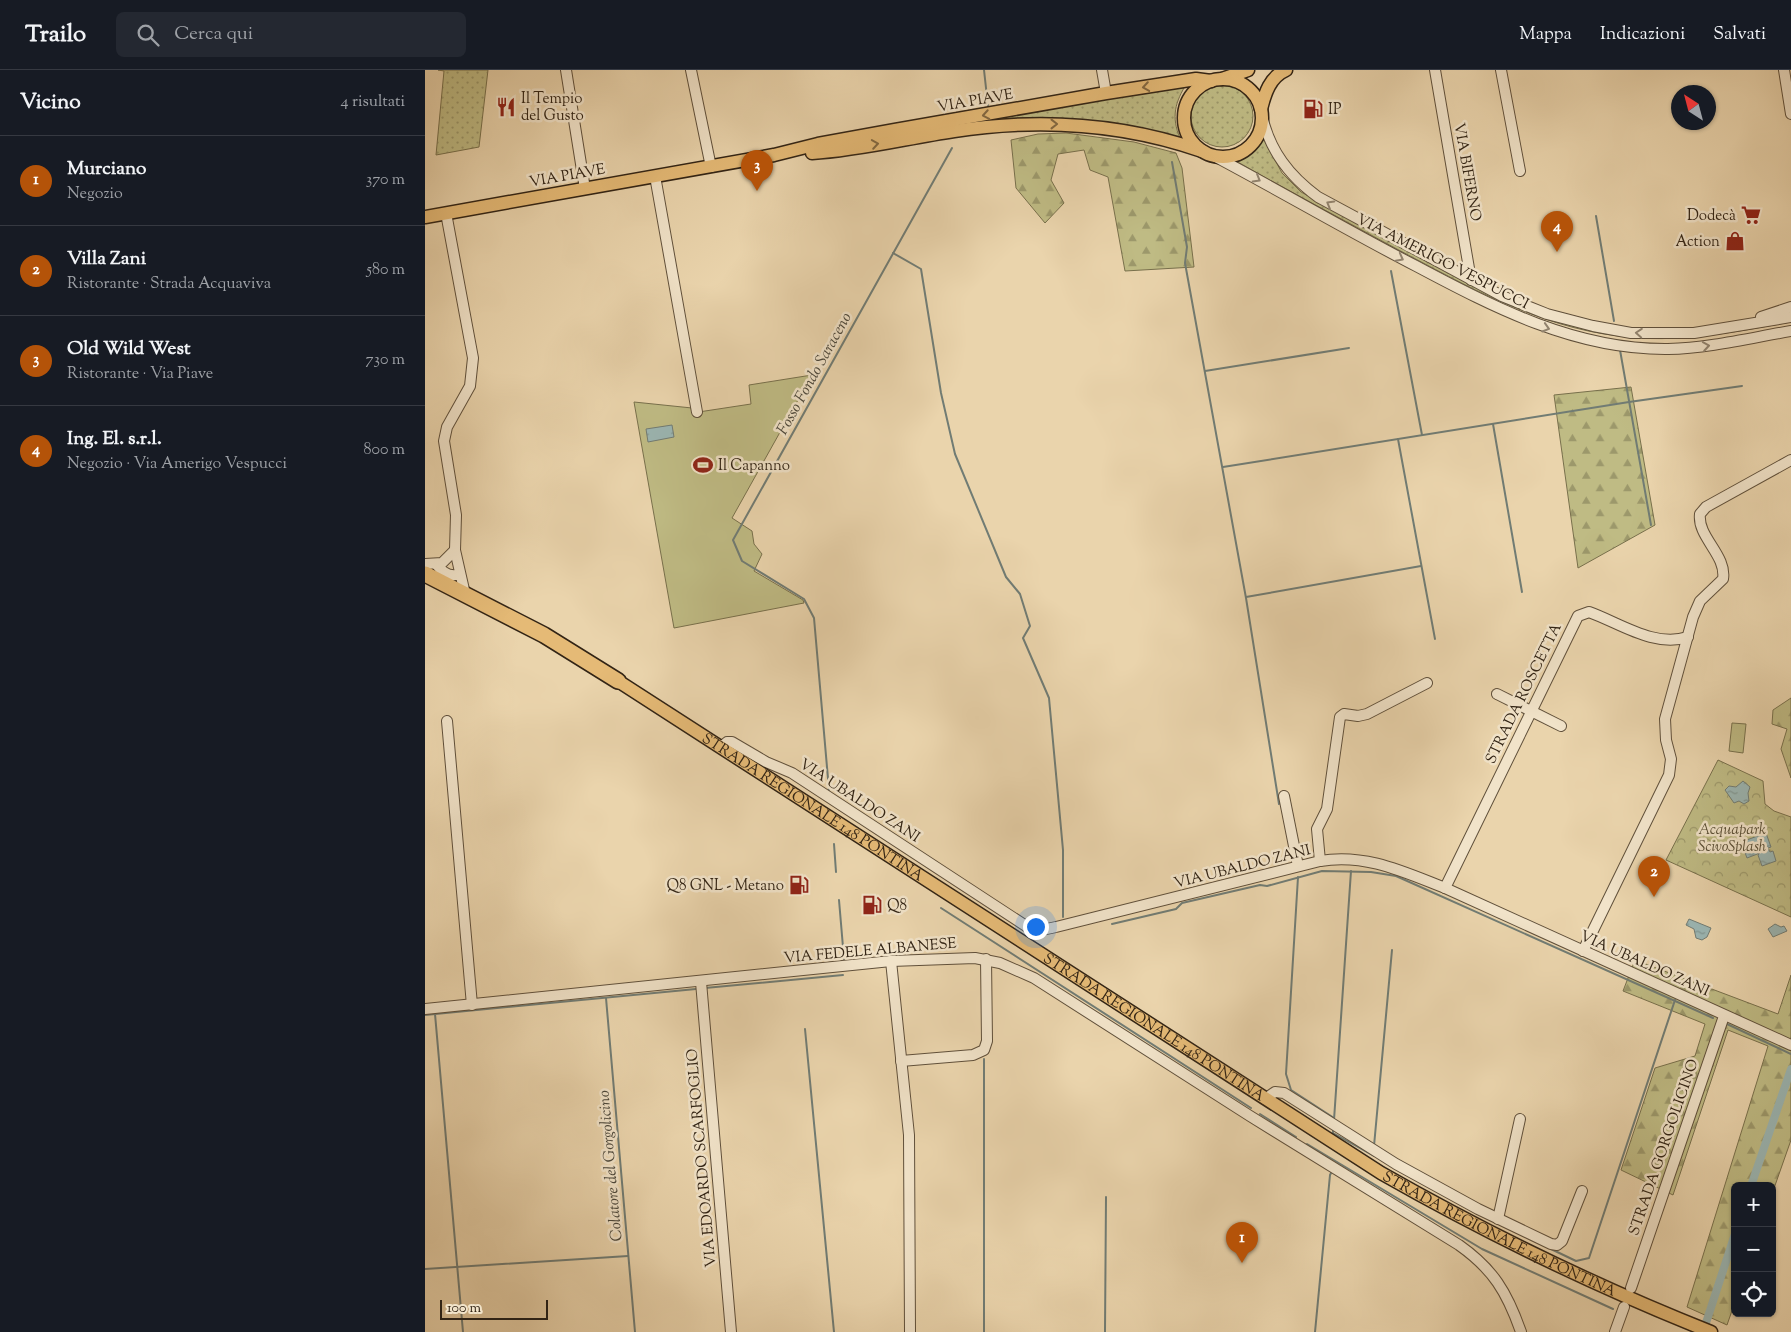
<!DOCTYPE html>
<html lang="it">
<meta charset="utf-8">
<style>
:root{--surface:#171b24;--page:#242831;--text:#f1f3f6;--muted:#9ea1a6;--line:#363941;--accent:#b45309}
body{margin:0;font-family:"Sorts Mill Goudy",serif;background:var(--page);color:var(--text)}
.controls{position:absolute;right:15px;bottom:15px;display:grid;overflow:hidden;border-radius:8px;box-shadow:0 1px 4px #0004}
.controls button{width:45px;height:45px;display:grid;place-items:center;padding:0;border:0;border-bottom:1px solid var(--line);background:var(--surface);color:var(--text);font:25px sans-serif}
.compass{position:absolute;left:1246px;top:15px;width:45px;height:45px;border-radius:50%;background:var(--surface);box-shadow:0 1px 4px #0004;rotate:324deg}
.scale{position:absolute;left:15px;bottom:12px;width:108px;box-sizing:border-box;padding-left:5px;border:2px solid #322415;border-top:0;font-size:14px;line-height:18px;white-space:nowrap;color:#322415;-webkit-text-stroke:4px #f1e3c9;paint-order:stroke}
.you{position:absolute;left:610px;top:856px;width:18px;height:18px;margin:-12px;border:4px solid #fff;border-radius:50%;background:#1a73e8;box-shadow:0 0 0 8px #1a73e833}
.badge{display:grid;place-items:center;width:32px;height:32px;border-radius:50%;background:var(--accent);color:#fff;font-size:16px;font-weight:700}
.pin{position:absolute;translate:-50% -41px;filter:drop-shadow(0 1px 2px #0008)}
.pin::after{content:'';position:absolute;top:26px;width:18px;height:15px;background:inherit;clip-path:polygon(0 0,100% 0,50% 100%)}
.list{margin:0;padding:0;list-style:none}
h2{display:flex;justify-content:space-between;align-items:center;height:65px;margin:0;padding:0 20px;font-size:21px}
h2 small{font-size:16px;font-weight:400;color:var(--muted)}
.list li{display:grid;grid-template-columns:32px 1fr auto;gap:15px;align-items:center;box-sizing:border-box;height:90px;padding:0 20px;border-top:1px solid var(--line)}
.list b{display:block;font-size:19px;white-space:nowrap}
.list p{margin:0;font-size:16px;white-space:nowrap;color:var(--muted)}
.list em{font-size:16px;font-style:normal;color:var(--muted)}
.icon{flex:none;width:28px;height:28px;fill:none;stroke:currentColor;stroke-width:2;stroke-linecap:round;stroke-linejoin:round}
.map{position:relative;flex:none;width:1366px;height:1262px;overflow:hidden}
header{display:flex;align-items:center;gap:30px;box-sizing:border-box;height:70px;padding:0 25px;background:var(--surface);border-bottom:1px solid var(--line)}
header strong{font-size:24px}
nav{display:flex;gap:28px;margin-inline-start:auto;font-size:18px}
.search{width:350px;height:45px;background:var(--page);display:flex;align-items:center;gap:12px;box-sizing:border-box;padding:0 18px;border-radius:8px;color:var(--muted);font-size:19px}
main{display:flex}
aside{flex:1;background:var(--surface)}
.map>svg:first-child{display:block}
.grass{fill:url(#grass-dots);stroke:#78704c}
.forest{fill:url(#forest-firs);stroke:#78704c}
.park{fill:url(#park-crowns);stroke:#78704c}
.pitch{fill:#bfbb84;stroke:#78704c}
.water{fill:url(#water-ripples);stroke:#717c74}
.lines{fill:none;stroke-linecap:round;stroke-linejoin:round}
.stream{stroke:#717c74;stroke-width:2}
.canal{stroke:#9bb6b3;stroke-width:8}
.minor-casing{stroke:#60503b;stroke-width:12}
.major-casing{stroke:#322415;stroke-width:15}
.highway-casing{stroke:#322415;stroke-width:18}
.minor{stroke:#f1e3c9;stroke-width:10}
.major{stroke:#e5ba76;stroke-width:12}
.highway{stroke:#e5ba76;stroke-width:15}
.oneway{stroke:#836841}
.oneway2{stroke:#92846f}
.labels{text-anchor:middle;stroke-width:5;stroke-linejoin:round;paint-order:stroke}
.poi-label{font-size:15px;fill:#322415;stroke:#f1e3c9;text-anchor:start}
.street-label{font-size:15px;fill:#322415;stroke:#f1e3c9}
.park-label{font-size:15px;font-style:italic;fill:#554a31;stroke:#f1e3c9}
.water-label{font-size:16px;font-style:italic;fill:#4c483c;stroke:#f1e3c9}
</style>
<header>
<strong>Trailo</strong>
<div class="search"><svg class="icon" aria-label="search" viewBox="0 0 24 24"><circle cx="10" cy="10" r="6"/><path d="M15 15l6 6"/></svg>Cerca qui</div>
<nav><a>Mappa</a><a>Indicazioni</a><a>Salvati</a></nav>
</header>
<main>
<aside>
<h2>Vicino<small>4 risultati</small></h2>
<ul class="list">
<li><span class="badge">1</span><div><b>Murciano</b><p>Negozio</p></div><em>370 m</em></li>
<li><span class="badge">2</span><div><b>Villa Zani</b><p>Ristorante · Strada Acquaviva</p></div><em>580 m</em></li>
<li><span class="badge">3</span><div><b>Old Wild West</b><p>Ristorante · Via Piave</p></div><em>730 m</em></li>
<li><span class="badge">4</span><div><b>Ing. El. s.r.l.</b><p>Negozio · Via Amerigo Vespucci</p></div><em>800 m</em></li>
</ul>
</aside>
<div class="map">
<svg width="1366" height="1262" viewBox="0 0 1366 1262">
<defs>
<pattern id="grass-dots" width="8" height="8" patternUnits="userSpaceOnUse" patternTransform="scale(1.25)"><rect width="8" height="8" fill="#bfbb84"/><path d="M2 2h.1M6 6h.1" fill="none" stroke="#9c986b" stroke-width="1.8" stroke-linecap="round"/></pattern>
<pattern id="forest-firs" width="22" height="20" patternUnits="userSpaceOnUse" patternTransform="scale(1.25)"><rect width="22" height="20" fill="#bfbb84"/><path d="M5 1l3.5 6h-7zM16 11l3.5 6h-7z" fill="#9c986b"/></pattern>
<pattern id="park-crowns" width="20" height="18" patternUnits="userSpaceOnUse" patternTransform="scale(1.25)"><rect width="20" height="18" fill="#bfbb84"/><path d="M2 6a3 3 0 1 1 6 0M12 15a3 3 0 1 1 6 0" fill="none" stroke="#9c986b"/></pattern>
<pattern id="water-ripples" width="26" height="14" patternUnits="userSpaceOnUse" patternTransform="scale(1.25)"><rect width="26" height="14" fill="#9bb6b3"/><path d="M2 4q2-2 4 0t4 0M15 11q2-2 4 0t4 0" fill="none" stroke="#7f9490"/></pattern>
</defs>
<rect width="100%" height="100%" fill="#ead4ac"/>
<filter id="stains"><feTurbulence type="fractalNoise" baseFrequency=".004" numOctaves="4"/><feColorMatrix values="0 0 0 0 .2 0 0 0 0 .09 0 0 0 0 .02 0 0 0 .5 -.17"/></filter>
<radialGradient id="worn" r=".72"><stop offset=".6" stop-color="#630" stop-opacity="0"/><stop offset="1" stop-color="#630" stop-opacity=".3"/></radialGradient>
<!-- grass -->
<g class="grass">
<polygon points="13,0 63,0 54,77 11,85 19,1"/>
<path d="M762,13C750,32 746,47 755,68C690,50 627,44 560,50Z"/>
<circle cx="797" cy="46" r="31"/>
<path d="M838,68L857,103L876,122L1068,225L1222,265L1366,250V252C1309,262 1252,274 1193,266C1111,256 1042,216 970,178C917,149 863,121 811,91L827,82Z"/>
</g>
<!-- forest -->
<g class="forest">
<polygon points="641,63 709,72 751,83 757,98 769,197 700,201 683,107 665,100 659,80 633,84 626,110 639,133 620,153 591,118 586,70 613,64"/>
<polygon points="1206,317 1230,455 1153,498 1129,325"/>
<polygon points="1366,628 1366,708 1356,679 1362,659 1347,654 1348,640"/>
<polygon points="1210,890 1353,944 1366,905 1366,1070 1347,1124 1347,1116 1310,1116 1310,1232 1302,1255 1262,1237 1343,976 1303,960 1248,1125 1196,1100 1230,998 1270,986 1280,954 1198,921"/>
</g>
<!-- park -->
<polygon class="park" points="1293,690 1338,711 1340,734 1349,741 1366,747 1366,847 1241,790"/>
<!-- pitch -->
<g class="pitch">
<polygon points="387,305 307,448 327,461 329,474 337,484 329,501 378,530 379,533 249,558 209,332 267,338 267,343 326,334 324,315"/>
<polygon points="1307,653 1321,654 1318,683 1304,681"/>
</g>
<!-- water -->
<g class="water">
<polygon points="247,355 249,367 223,372 221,359"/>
<polygon points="1318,711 1325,717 1323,723 1324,731 1319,734 1314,731 1309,733 1300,720 1304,716 1311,717"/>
<polygon points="1341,763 1346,777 1343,778 1345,782 1348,781 1351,791 1337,796 1333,785 1335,783 1322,788 1316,772"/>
<polygon points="1264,849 1286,858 1282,867 1277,870 1271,868 1269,859 1261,855"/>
<polygon points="1350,854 1356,857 1359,856 1362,861 1348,867 1343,859"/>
</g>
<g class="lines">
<!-- stream -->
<g class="stream">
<polyline points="559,0 563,36"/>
<polyline points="747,92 762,177 760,193 821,528 854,734"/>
<polyline points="1171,146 1189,251"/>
<polyline points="468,183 496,199 516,323 530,384 581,507 595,524 605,556 598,568 624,628 638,780 638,847"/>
<polyline points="966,201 997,365"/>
<polyline points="1195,280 1226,455"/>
<polyline points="780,301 924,278"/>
<polyline points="1068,354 1097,522"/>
<polyline points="973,369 1010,569"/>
<polyline points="798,397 1204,332 1317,316"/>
<polyline points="821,527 996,496"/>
<polyline points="404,720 389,548 379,529 317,491 308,470 527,78"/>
<polyline points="409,774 411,802"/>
<polyline points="873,807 861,1004 866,1020 909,1048"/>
<polyline points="414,830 419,889"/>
<polyline points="516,838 826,1038"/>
<polyline points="687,854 751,839 757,833 835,815 842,816 897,801 946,802 971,806 1288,948"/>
<polyline points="280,918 418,905"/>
<polyline points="181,928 210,1262"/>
<polyline points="10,944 38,1262"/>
<polyline points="0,945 271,919"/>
<polyline points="1302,954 1366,984"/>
<polyline points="380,959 409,1262"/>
<polyline points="835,1044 871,1067"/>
<polyline points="909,1050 926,801"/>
<polyline points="908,1058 908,1063 949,1086"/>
<polyline points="882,1074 1057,1179 1188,1239"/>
<polyline points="949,1076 967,880"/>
<polyline points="1126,1179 1151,1191 1164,1188 1250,930"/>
<polyline points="0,1199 203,1186"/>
<polyline points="559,1262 559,989"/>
<polyline points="680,1262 681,1127"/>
<polyline points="890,1262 905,1105 907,1101"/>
</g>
<!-- canal -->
<g class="canal">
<polyline points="1326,1116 1366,999"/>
<polyline points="1278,1262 1310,1164"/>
</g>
<defs>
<g id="minor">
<polyline points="141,0 160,119"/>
<polyline points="266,0 286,97"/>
<polyline points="677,0 681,23"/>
<polyline points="1010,0 1046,210"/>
<polyline points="1076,0 1095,101"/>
<polyline points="1359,0 1366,44"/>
<path d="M837,46C845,81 864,106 893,127L1077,226L1122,244L1168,256L1206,263H1269L1366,247"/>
<path d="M789,86C857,122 923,161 991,196C1070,238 1151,280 1243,279C1284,278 1325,268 1366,261"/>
<polyline points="230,106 272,342"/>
<polyline points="21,143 48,288 45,316 22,357 19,371 31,445 30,480 40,524"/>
<polyline points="1336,247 1366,237"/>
<polyline points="0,494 17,493 30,480"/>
<path d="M11,494C17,502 25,508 35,504"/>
<polyline points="1072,624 1136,656"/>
<polyline points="22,651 47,935"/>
<path d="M296,677L302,672H307L341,692L367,703L604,858L617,860L631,857L895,791C940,783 979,802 1020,818L1366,975"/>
<polyline points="859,726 873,796"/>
<polyline points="895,791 892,759 902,739 915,647 919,644 933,646 942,644 1002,613"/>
<path d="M1020,818L1153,546L1164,542C1195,553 1229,578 1263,567"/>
<path d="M1158,881L1244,705L1246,689L1241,670L1240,649L1268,547L1275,531L1298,509C1302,485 1272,467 1275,444L1281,437L1366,390"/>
<polyline points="466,891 484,1065 485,1262"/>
<polyline points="276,912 306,1262"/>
<path d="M0,939L466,891L550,888L575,893L609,908L825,1046L1034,1175C1068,1199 1082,1222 1096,1262"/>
<polyline points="476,991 548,985 559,980 562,971 561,889"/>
<polyline points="840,1029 850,1022 859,1023 971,1094 1053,1139 1126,1174 1132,1175 1137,1171 1157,1121"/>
<polyline points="1073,1149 1095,1049"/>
<polyline points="1206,1218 1299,946"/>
<polyline points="1190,1262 1199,1237"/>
</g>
<g id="major">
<polyline points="797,9 823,0"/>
<circle cx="798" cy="48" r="39"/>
<path d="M836,39C840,23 845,7 861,0"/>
<path d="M387,83C435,80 482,68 529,61C614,48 696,53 777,81"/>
<polyline points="0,147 349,85 393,74 470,60 681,23 771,9 786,11"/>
<path id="s1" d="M193,611L956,1103C1065,1165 1170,1216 1286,1262"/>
</g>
<polyline id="highway" points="0,504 119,565 193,611"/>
</defs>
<!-- minor casing -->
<use href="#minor" class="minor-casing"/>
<!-- major casing -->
<use href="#major" class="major-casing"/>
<!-- highway casing -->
<use href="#highway" class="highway-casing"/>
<!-- minor -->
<use href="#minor" class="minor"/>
<!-- major -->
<use href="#major" class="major"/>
<!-- highway -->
<use href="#highway" class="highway"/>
</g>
<!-- one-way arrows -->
<defs><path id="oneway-chevron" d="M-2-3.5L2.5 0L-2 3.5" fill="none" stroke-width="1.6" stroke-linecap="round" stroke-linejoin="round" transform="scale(1.25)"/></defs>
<g class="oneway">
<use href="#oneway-chevron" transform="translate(721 17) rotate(171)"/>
<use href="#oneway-chevron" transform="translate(561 45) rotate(170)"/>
<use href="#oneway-chevron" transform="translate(629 54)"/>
<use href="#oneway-chevron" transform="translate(450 74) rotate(-9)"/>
</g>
<g class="oneway2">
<use href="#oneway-chevron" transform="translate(832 109) rotate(30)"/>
<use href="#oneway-chevron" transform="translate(905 134) rotate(-150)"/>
<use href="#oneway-chevron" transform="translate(975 188) rotate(28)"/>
<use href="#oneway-chevron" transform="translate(1121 258) rotate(17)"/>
<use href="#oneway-chevron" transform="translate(1214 263) rotate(-176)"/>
<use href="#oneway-chevron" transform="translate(1281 276) rotate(-9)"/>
</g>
<!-- icons -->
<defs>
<symbol id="restaurant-bare" viewBox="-9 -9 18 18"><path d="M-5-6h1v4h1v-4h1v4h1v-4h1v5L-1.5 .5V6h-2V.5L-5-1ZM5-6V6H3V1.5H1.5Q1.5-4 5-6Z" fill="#8f2418" stroke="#f1e3c9" stroke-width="2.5" paint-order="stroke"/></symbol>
<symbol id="fuel-bare" viewBox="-9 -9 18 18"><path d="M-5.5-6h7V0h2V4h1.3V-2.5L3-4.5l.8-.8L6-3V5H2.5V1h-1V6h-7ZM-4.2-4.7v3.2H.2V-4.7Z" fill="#8f2418" stroke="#f1e3c9" stroke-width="2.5" paint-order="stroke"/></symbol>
<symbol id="supermarket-bare" viewBox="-9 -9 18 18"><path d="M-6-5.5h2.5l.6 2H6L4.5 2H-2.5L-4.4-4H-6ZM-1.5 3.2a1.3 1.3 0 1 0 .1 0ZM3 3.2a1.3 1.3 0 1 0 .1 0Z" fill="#8f2418" stroke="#f1e3c9" stroke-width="2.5" paint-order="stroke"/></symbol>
<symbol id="shop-bare" viewBox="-9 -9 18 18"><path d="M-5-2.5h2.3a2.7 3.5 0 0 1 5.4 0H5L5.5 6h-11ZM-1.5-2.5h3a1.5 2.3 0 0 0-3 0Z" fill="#8f2418" stroke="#f1e3c9" stroke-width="2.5" paint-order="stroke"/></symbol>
<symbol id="stadium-bare" viewBox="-9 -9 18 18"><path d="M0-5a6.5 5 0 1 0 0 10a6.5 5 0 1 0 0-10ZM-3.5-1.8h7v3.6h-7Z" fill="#8f2418" stroke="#f1e3c9" stroke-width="2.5" paint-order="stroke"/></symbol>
</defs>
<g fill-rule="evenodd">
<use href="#restaurant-bare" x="67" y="23" width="28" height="28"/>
<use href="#fuel-bare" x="874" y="25" width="28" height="28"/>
<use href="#supermarket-bare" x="1312" y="131" width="28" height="28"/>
<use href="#shop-bare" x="1296" y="157" width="28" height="28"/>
<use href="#stadium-bare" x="264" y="381" width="28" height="28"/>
<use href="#fuel-bare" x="360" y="801" width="28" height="28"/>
<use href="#fuel-bare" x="433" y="821" width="28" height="28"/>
</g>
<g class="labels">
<!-- poi labels -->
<g class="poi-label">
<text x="96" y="33">Il Tempio<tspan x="96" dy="17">del Gusto</tspan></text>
<text x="903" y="44">IP</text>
<text x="1311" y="150" text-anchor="end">Dodecà</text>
<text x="1295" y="176" text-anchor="end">Action</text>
<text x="293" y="400">Il Capanno</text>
<text x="359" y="820" text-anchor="end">Q8 GNL - Metano</text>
<text x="462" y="840">Q8</text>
</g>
<!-- street labels -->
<g class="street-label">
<text transform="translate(550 30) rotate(-10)" y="5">VIA PIAVE</text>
<text transform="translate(1043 102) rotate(80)" y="5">VIA BIFERNO</text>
<text transform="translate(142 105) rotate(-10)" y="5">VIA PIAVE</text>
<text transform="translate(1018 191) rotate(27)" y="5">VIA AMERIGO VESPUCCI</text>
<text transform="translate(1098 623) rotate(-64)" y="5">STRADA ROSCETTA</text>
<text transform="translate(435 730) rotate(33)" y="5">VIA UBALDO ZANI</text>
<text dy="5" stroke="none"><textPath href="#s1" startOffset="232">STRADA REGIONALE 148 PONTINA</textPath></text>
<text transform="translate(817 796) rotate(-14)" y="5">VIA UBALDO ZANI</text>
<text transform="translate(445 880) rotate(-5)" y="5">VIA FEDELE ALBANESE</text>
<text transform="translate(1220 893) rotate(24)" y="5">VIA UBALDO ZANI</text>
<text dy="5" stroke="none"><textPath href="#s1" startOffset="638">STRADA REGIONALE 148 PONTINA</textPath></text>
<text transform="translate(1238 1077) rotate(-71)" y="5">STRADA GORGOLICINO</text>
<text transform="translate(276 1088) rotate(-95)" y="5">VIA EDOARDO SCARFOGLIO</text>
<text dy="5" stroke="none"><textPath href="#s1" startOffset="1041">STRADA REGIONALE 148 PONTINA</textPath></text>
</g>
<!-- park labels -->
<g class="park-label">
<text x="1307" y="764">Acquapark<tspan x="1307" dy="17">ScivoSplash</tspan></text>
</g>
<!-- water labels -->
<g class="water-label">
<text transform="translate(388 303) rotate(-61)" y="6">Fosso Fondo Saraceno</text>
<text transform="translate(184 1096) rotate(-95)" y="6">Colatore del Gorgolicino</text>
</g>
</g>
<rect width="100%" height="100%" filter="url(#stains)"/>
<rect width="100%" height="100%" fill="url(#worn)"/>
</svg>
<div class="controls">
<button>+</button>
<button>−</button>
<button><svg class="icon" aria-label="locate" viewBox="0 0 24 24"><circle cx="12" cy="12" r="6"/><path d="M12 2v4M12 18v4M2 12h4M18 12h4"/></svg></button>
</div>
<svg class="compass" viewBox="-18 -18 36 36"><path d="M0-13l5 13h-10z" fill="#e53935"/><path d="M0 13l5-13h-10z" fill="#9ea1a6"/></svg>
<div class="scale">100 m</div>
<div class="you"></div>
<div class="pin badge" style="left:817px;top:1193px">1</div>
<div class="pin badge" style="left:1229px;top:827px">2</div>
<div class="pin badge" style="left:332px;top:121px">3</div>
<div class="pin badge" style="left:1132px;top:182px">4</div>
</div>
</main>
